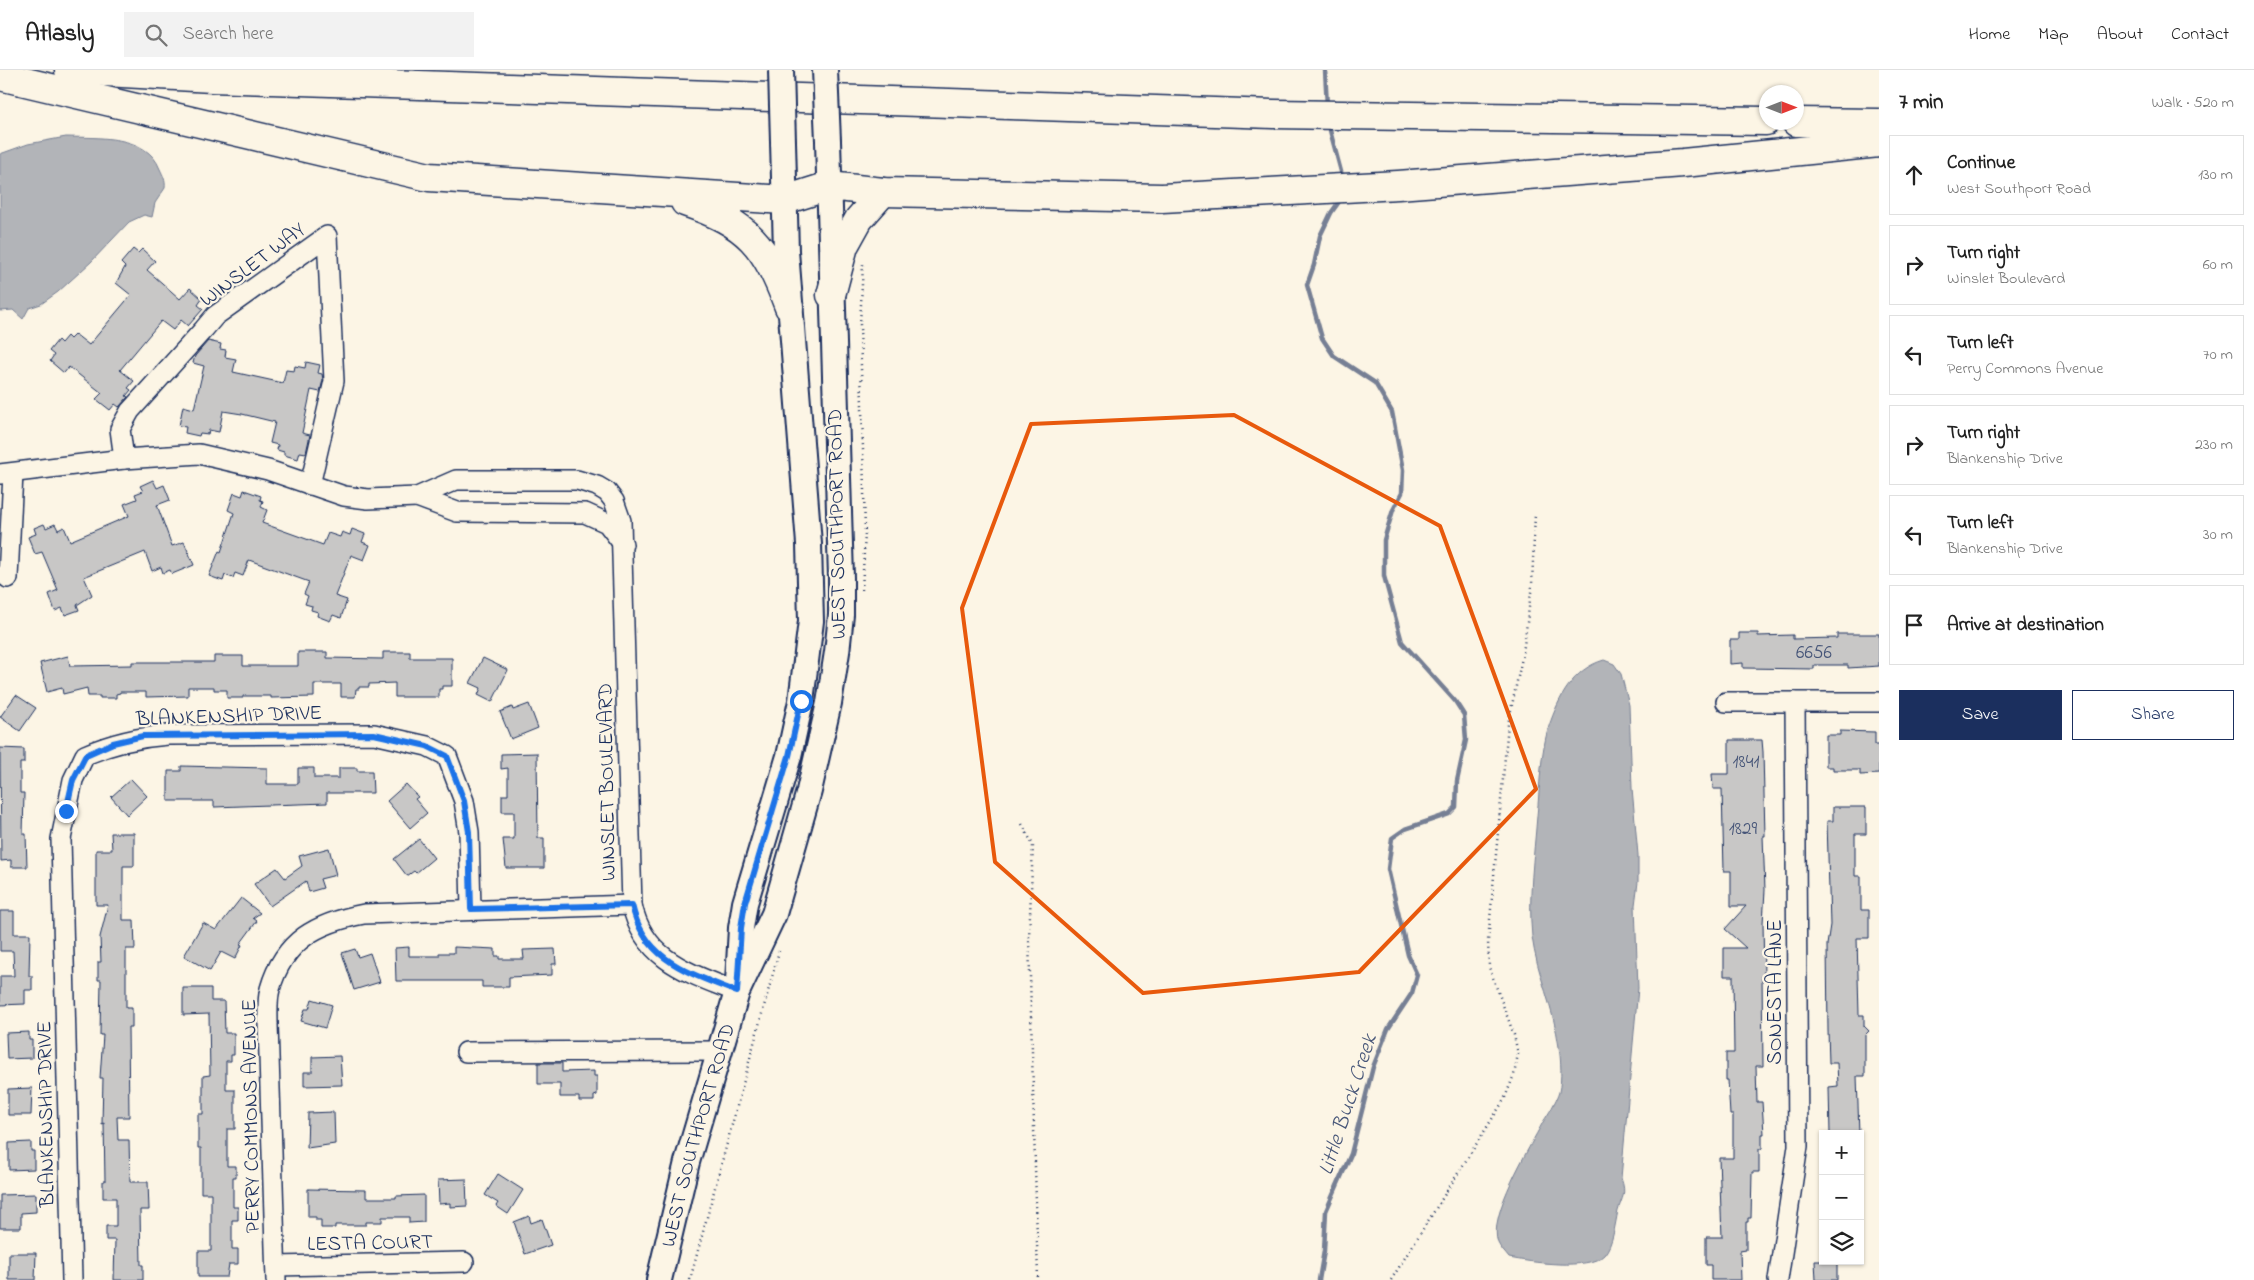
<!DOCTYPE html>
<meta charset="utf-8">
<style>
:root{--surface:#fff;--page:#f2f2f2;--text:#222;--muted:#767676;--line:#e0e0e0;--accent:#1b2f5e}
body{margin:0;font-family:"Indie Flower",sans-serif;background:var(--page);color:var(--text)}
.controls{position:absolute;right:15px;bottom:15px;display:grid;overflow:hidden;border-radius:0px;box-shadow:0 1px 4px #0004}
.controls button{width:45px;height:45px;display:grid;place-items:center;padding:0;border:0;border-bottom:1px solid var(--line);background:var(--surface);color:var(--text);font:25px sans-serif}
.compass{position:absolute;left:1759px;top:15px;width:45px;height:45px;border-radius:50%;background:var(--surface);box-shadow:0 1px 4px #0004;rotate:90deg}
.stop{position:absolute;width:15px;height:15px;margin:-11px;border:4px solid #1a73e8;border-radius:50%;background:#fff}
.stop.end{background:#1a73e8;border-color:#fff;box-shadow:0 1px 5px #0008}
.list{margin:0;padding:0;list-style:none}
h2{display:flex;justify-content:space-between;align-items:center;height:65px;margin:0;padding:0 20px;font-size:21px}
h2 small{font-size:16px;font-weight:400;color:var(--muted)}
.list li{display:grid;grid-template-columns:32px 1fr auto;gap:15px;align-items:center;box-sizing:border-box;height:80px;margin:0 10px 10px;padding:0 10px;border:1px solid var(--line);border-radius:0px}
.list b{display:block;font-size:19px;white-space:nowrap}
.list p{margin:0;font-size:16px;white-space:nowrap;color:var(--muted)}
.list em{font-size:16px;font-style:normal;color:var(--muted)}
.actions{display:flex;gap:10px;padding:15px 20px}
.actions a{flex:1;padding:11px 0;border:1px solid var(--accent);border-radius:0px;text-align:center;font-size:18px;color:var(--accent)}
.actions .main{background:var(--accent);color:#fff}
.icon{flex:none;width:28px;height:28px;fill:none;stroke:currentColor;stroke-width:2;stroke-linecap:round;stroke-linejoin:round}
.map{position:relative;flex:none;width:1879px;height:1210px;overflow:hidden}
header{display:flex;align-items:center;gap:30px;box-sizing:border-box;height:70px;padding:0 25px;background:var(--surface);border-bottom:1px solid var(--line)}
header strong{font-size:24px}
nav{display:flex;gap:28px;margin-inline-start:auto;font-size:18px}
.search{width:350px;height:45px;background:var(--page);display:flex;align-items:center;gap:12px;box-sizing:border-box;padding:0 18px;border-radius:0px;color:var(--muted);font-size:19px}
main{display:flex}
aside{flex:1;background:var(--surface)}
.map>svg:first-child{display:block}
.water{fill:#b2b4b8;stroke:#767f94}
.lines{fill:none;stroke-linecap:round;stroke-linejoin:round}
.stream{stroke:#767f94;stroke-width:4.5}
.building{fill:#c8c7c6;stroke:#1b2f5e}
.minor-casing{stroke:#1b2f5e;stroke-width:22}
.major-casing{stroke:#1b2f5e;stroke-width:28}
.highway-casing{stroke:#1b2f5e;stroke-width:31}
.path{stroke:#1b2f5e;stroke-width:2.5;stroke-dasharray:1 4;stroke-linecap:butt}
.minor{stroke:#fcf5e5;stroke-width:19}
.major{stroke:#fcf5e5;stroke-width:24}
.highway{stroke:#fcf5e5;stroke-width:28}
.major-bridge-casing{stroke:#1b2f5e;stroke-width:28;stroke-linecap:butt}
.major-bridge{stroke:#fcf5e5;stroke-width:24}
.route{stroke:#1a73e8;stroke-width:6}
.marked{fill:none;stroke:#e8590c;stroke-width:4;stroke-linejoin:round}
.labels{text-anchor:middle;stroke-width:4.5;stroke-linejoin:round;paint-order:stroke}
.number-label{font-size:19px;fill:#465578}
.street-label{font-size:21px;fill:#1b2f5e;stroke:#fcf5e5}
.water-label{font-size:22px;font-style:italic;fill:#485779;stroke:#fcf5e5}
</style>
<header>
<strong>Atlasly</strong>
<div class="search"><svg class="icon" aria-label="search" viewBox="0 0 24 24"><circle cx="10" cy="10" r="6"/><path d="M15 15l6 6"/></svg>Search here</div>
<nav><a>Home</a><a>Map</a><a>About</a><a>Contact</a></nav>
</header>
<main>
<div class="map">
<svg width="1879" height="1210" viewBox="0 0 1879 1210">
<rect width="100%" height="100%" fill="#fcf5e5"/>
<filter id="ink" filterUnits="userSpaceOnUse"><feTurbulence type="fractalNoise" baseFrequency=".02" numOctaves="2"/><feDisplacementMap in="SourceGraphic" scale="10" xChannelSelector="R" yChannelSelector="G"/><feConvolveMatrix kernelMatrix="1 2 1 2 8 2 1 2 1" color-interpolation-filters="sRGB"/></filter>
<g filter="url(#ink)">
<!-- water -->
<g class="water">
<path d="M66,67C97,68 147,64 160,99C163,105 166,111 165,118L155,133L152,147L144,145L129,152L91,192L58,222L41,234L29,238L23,249L13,240L0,241V84L28,74Z"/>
<path d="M1604,590L1614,594L1621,604L1629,635L1632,718L1638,785V812L1635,835L1638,918L1621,1108C1627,1125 1622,1126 1618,1141C1615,1154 1613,1175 1604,1185C1589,1201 1529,1192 1509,1188C1506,1184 1500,1178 1498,1173C1487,1146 1530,1077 1543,1052C1549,1043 1556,1032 1559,1022C1562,1008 1561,991 1559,977C1554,939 1537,904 1532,867C1528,827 1534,786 1537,746C1540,717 1540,684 1549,656C1559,627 1573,599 1604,590Z"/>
</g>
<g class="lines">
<!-- stream -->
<g class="stream">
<polyline points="1325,0 1327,36"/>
<polyline points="1328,53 1343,109"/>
<polyline points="1319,1210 1324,1181 1326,1141 1351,1084 1373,997 1388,959 1412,923 1417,905 1408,885 1388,799 1392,768 1405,759 1449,744 1456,737 1457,711 1466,670 1464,645 1455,631 1402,572 1384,506 1384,470 1393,440 1402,423 1403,400 1392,342 1375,313 1334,286 1322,268 1307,215 1314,195 1320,166 1331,143 1341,129"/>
</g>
</g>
<!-- building -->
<g class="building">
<polygon points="133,179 138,183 142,179 155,191 147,200 162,213 180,229 190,218 202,229 198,235 203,239 188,256 181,250 173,260 161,251 120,300 134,311 128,318 131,320 126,326 128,327 119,337 115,334 110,340 96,329 102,323 69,297 64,303 50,291 54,285 49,281 58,270 61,273 67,266 70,269 75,264 89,275 131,225 116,213 125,197 121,193"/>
<polygon points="208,271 221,274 220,279 226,280 225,287 236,289 233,302 283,313 286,300 294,301 295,296 305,298 306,292 320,295 318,303 322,304 323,310 320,322 311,320 302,363 310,365 306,383 300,382 298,389 284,385 284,382 277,380 278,375 270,373 275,352 242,344 223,341 219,362 209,360 208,364 200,363 199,366 185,363 186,357 179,356 183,336 194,339 204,296 193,293 195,286"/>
<polygon points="153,410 157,418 164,415 170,430 157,435 172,476 184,472 194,495 172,504 170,500 163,503 161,497 152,501 145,482 84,507 92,525 77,535 79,540 65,545 62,538 55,541 49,524 58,520 42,482 35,484 28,467 36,464 34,458 44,454 46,458 55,454 58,460 64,457 70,471 129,446 124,434 137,429 135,424 143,421 140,416"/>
<polygon points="244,420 261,426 260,430 263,431 261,437 267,440 262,453 323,475 328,463 340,467 342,462 350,465 352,459 365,464 362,472 370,475 364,490 351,485 335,526 347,530 341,548 333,545 330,551 317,546 318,542 311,540 312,536 305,534 308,526 304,524 309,512 249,490 243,506 235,503 233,508 225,505 223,511 209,506 219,481 221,482 234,443 228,440 234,423 242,426"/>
<polygon points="1739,563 1758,563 1758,566 1793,565 1793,569 1837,568 1837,564 1879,564 1879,596 1848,598 1848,595 1814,595 1814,599 1743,598 1743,593 1730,594 1730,570 1739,570"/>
<polygon points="298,582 327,582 327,588 383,589 383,582 410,582 410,588 452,588 452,616 442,616 442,619 439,619 439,627 395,627 395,613 369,614 369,617 359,617 359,619 356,619 355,627 341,627 341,614 314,614 314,627 271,628 271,626 243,626 243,628 227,628 227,620 214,620 214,617 188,617 188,626 146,627 146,622 120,622 120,623 116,624 116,628 100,628 100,626 88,626 87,618 63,624 62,618 47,622 40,593 68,586 70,596 132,595 132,592 214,592 214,586 243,586 243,596 298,596"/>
<polygon points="483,588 508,600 492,632 478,625 481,618 470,613"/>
<polygon points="16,625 36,638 20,661 0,647"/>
<polygon points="529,634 538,658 511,669 500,642 512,637 513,640"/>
<polygon points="1840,661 1875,662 1875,675 1879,675 1879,704 1860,705 1860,700 1833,700 1833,697 1826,697 1826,665 1840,665"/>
<polygon points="1729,670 1762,670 1763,682 1765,766 1763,766 1765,820 1763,853 1764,906 1762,906 1763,996 1756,996 1757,1032 1762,1032 1764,1064 1762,1064 1762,1079 1759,1079 1759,1102 1752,1102 1751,1148 1748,1148 1748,1152 1746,1152 1746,1180 1740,1181 1741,1210 1711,1210 1711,1195 1706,1195 1706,1167 1722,1167 1719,1088 1733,1088 1733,1045 1730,1045 1728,1010 1726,1010 1726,983 1734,983 1733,906 1724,906 1724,878 1746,878 1725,859 1746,836 1731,836 1731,801 1724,801 1722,719 1713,719 1712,704 1729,704"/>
<polygon points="0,678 24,679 24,693 20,693 20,723 24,723 23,764 26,764 27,797 11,797 11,790 1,791"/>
<polygon points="537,683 538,768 544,768 544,798 506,798 503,769 514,769 514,742 502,742 502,725 508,725 508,698 501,699 501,684"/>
<polygon points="181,696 267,698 267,714 298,714 298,698 314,698 314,708 339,708 339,698 357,698 357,701 372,701 373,723 327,723 327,733 214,737 214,731 168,731 168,701 181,701"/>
<polygon points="131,709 147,726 127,745 111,727"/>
<polygon points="406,714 418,727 415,729 427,743 410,758 387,731"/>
<polygon points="1833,737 1866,737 1866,764 1855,764 1855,806 1861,806 1861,840 1869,840 1869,868 1857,868 1859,945 1864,945 1864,956 1869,961 1865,965 1865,1006 1857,1006 1859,1064 1830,1064 1829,1017 1838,1016 1837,993 1829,993 1828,960 1827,875 1830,855 1827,751 1833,751"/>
<polygon points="111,763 134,763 134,796 123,796 123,850 134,850 135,879 126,879 126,938 132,938 132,957 128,957 129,1047 117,1047 118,1070 129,1070 130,1112 148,1112 149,1140 140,1140 141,1195 143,1195 143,1210 114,1210 115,1170 106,1170 106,1156 116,1156 116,1128 103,1128 103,1111 105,1111 104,1053 102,1054 103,1008 100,1008 103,965 100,965 101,910 98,910 98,892 101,892 100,867 108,835 96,835 96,780 112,780"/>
<polygon points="419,769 434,788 416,803 414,801 407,806 394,789"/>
<polygon points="329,778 336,805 320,809 323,818 309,822 306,811 270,836 254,814 277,798 285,808 302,796 299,786"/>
<polygon points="241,828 260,843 253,848 257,851 240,874 242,875 235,889 221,882 210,901 184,886 203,853 216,860"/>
<polygon points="0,841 14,841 14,864 30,864 29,906 32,906 32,920 25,920 25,934 0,935 0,906 14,906 13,881 0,881"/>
<polygon points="409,877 409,886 439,886 439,883 454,883 454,877 495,879 495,886 499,886 499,889 524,889 523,880 555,879 556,894 552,894 552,905 509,907 509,917 482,917 482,911 396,911 395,878"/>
<polygon points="355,879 358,887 370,883 380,912 354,920 342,883"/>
<polygon points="183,918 211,918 211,931 224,931 225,963 234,963 234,985 231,985 231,991 226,991 226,1020 235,1020 235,1059 227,1059 227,1096 236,1096 236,1107 233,1107 233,1137 238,1137 238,1150 232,1150 232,1179 238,1179 238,1194 229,1194 227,1207 198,1207 198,1181 211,1181 211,1123 201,1123 201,1078 198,1078 198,1044 203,1044 203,1006 210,1005 209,944 183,945"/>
<polygon points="312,929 332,935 325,958 301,951 305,939 309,939"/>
<polygon points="29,962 29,970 32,970 32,988 7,989 6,963"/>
<polygon points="340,986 342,1015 304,1016 304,1002 312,1002 312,987"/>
<polygon points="538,993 562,993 562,1002 594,1001 594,1006 597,1006 597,1025 594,1026 594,1031 579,1031 579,1027 560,1027 560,1014 538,1014"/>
<polygon points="32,1018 31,1045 8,1045 8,1019"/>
<polygon points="334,1042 335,1074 307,1078 308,1043"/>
<polygon points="31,1072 31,1081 34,1081 34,1099 9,1100 9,1073"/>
<polygon points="498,1104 523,1120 508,1144 496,1136 498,1133 485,1125"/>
<polygon points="466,1109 467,1136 450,1137 450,1133 439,1134 438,1110"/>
<polygon points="308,1119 366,1120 366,1128 396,1128 396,1126 424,1125 424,1152 409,1153 409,1147 382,1147 382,1152 366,1152 366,1155 335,1155 335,1158 321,1158 321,1150 316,1150 316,1147 308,1147"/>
<polygon points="36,1124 36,1142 21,1143 21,1158 0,1158 0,1125"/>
<polygon points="529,1146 531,1153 542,1149 551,1175 525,1184 514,1152"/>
<polygon points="9,1183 36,1183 35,1210 9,1210"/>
<polygon points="1815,1191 1837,1191 1837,1210 1816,1210"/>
</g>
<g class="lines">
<defs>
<g id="minor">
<polyline points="124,389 120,359 130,341 204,259 215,246 327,166 334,311 310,415"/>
<path d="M0,404L124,389L199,384L268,400L344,426L368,429L417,427L456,410H577L597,416L607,422L614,431L621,451L632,835C644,891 690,903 737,922"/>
<polyline points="417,427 457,442 585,443 607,453 623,474"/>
<polyline points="8,508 13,403"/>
<polyline points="1726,632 1879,632"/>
<polyline points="466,982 719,981"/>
<polyline points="276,1196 464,1192"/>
<path d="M72,1210L61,769L73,710L85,685C113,673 138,667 168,665L374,664L427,676L447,686L464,731L469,762L471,839"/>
<path d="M276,1210L268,954C268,943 267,930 270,919C284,870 317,853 364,844L632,835"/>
<polyline points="1778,1210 1798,1076 1795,632"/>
</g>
<g id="major">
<polyline points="738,912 741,858 745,833 789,686 801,631 811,551 809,474 786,181 783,72"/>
<path id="s1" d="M659,1210L687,1092L737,922L774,844L809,721L829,633L837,582L841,545V508L828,71"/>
</g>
<g id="highway">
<polyline points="69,0 212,8 1273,44 1766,51"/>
<polyline points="0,6 429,107 785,130 829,116 883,122 1162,128 1398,115 1683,93 1879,73"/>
<polyline points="1796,52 1879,53"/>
<path d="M685,132C749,154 765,174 789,237"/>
<polyline points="831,225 844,176 859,149 883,122"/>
</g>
</defs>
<!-- minor casing -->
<use href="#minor" class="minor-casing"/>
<!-- major casing -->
<use href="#major" class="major-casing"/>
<!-- highway casing -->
<use href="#highway" class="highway-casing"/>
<!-- path -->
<g class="path">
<polyline points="862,520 865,463 860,255 863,194"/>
<polyline points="1022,754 1033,775 1029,867 1038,1210"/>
<polyline points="690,1210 779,881"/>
<polyline points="1391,1210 1504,1030 1514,1005 1518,984 1514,965 1489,897 1488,871 1508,654 1523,583 1532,515 1535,443"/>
</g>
<!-- minor -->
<use href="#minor" class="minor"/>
<!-- major -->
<use href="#major" class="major"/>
<!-- highway -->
<use href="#highway" class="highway"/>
<defs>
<g id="major-bridge">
<polyline points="781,0 783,72"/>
<polyline points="825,0 828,71"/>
</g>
</defs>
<!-- major-bridge casing -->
<use href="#major-bridge" class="major-bridge-casing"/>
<!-- major-bridge -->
<use href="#major-bridge" class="major-bridge"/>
</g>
</g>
<g class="lines" filter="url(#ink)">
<!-- route -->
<path class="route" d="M66,741L73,710L86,685L113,673L143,666L374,664L427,676L447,686L464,731L469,762L471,839L632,835C644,891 690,903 737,922L741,858L745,833L789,686L801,631"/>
</g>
<!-- marked area -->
<path class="marked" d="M1234,345L1440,456L1536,719L1359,902L1143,923L995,792L962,538L1031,354Z"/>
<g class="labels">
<!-- number labels -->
<g class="number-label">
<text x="1814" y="588">6656</text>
<text x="1746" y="697">1841</text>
<text x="1743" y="764">1829</text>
</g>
<!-- street labels -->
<g class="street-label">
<text transform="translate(252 194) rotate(-37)" y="7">WINSLET WAY</text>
<text transform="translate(836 454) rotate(-91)" y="7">WEST SOUTHPORT ROAD</text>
<text transform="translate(229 645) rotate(-2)" y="7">BLANKENSHIP DRIVE</text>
<text transform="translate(606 712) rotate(-91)" y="7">WINSLET BOULEVARD</text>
<text transform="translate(1774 922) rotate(-90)" y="7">SONESTA LANE</text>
<text transform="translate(45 1044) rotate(-91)" y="7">BLANKENSHIP DRIVE</text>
<text transform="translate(250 1046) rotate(-91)" y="7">PERRY COMMONS AVENUE</text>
<text dy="7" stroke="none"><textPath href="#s1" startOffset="150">WEST SOUTHPORT ROAD</textPath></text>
<text transform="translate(370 1172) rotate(-1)" y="7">LESTA COURT</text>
</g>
<!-- water labels -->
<g class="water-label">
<text transform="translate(1346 1034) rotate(-72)" y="8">Little Buck Creek</text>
</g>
</g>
</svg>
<div class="controls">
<button>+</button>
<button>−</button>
<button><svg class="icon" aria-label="layers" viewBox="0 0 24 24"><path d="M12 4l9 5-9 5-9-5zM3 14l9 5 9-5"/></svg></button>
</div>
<svg class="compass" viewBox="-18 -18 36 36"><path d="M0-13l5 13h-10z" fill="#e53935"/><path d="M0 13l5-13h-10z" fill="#767676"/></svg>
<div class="stop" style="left:801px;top:631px"></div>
<div class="stop end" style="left:66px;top:741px"></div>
</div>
<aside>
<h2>7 min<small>Walk · 520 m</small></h2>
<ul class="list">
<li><svg class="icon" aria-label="ahead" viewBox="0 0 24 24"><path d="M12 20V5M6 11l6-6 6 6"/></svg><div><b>Continue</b><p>West Southport Road</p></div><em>130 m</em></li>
<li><svg class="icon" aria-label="right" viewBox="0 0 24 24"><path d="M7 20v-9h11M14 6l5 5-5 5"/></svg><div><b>Turn right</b><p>Winslet Boulevard</p></div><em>60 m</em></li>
<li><svg class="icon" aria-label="left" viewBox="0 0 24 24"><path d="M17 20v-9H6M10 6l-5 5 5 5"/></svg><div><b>Turn left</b><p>Perry Commons Avenue</p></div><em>70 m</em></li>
<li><svg class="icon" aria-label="right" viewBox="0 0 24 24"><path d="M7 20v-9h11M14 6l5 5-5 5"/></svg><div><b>Turn right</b><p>Blankenship Drive</p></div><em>230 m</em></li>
<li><svg class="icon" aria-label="left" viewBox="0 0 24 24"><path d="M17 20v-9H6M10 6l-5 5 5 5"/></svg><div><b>Turn left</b><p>Blankenship Drive</p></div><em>30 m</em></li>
<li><svg class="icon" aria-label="arrive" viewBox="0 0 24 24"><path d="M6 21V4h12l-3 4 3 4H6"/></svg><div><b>Arrive at destination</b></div></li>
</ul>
<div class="actions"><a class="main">Save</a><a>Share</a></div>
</aside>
</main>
